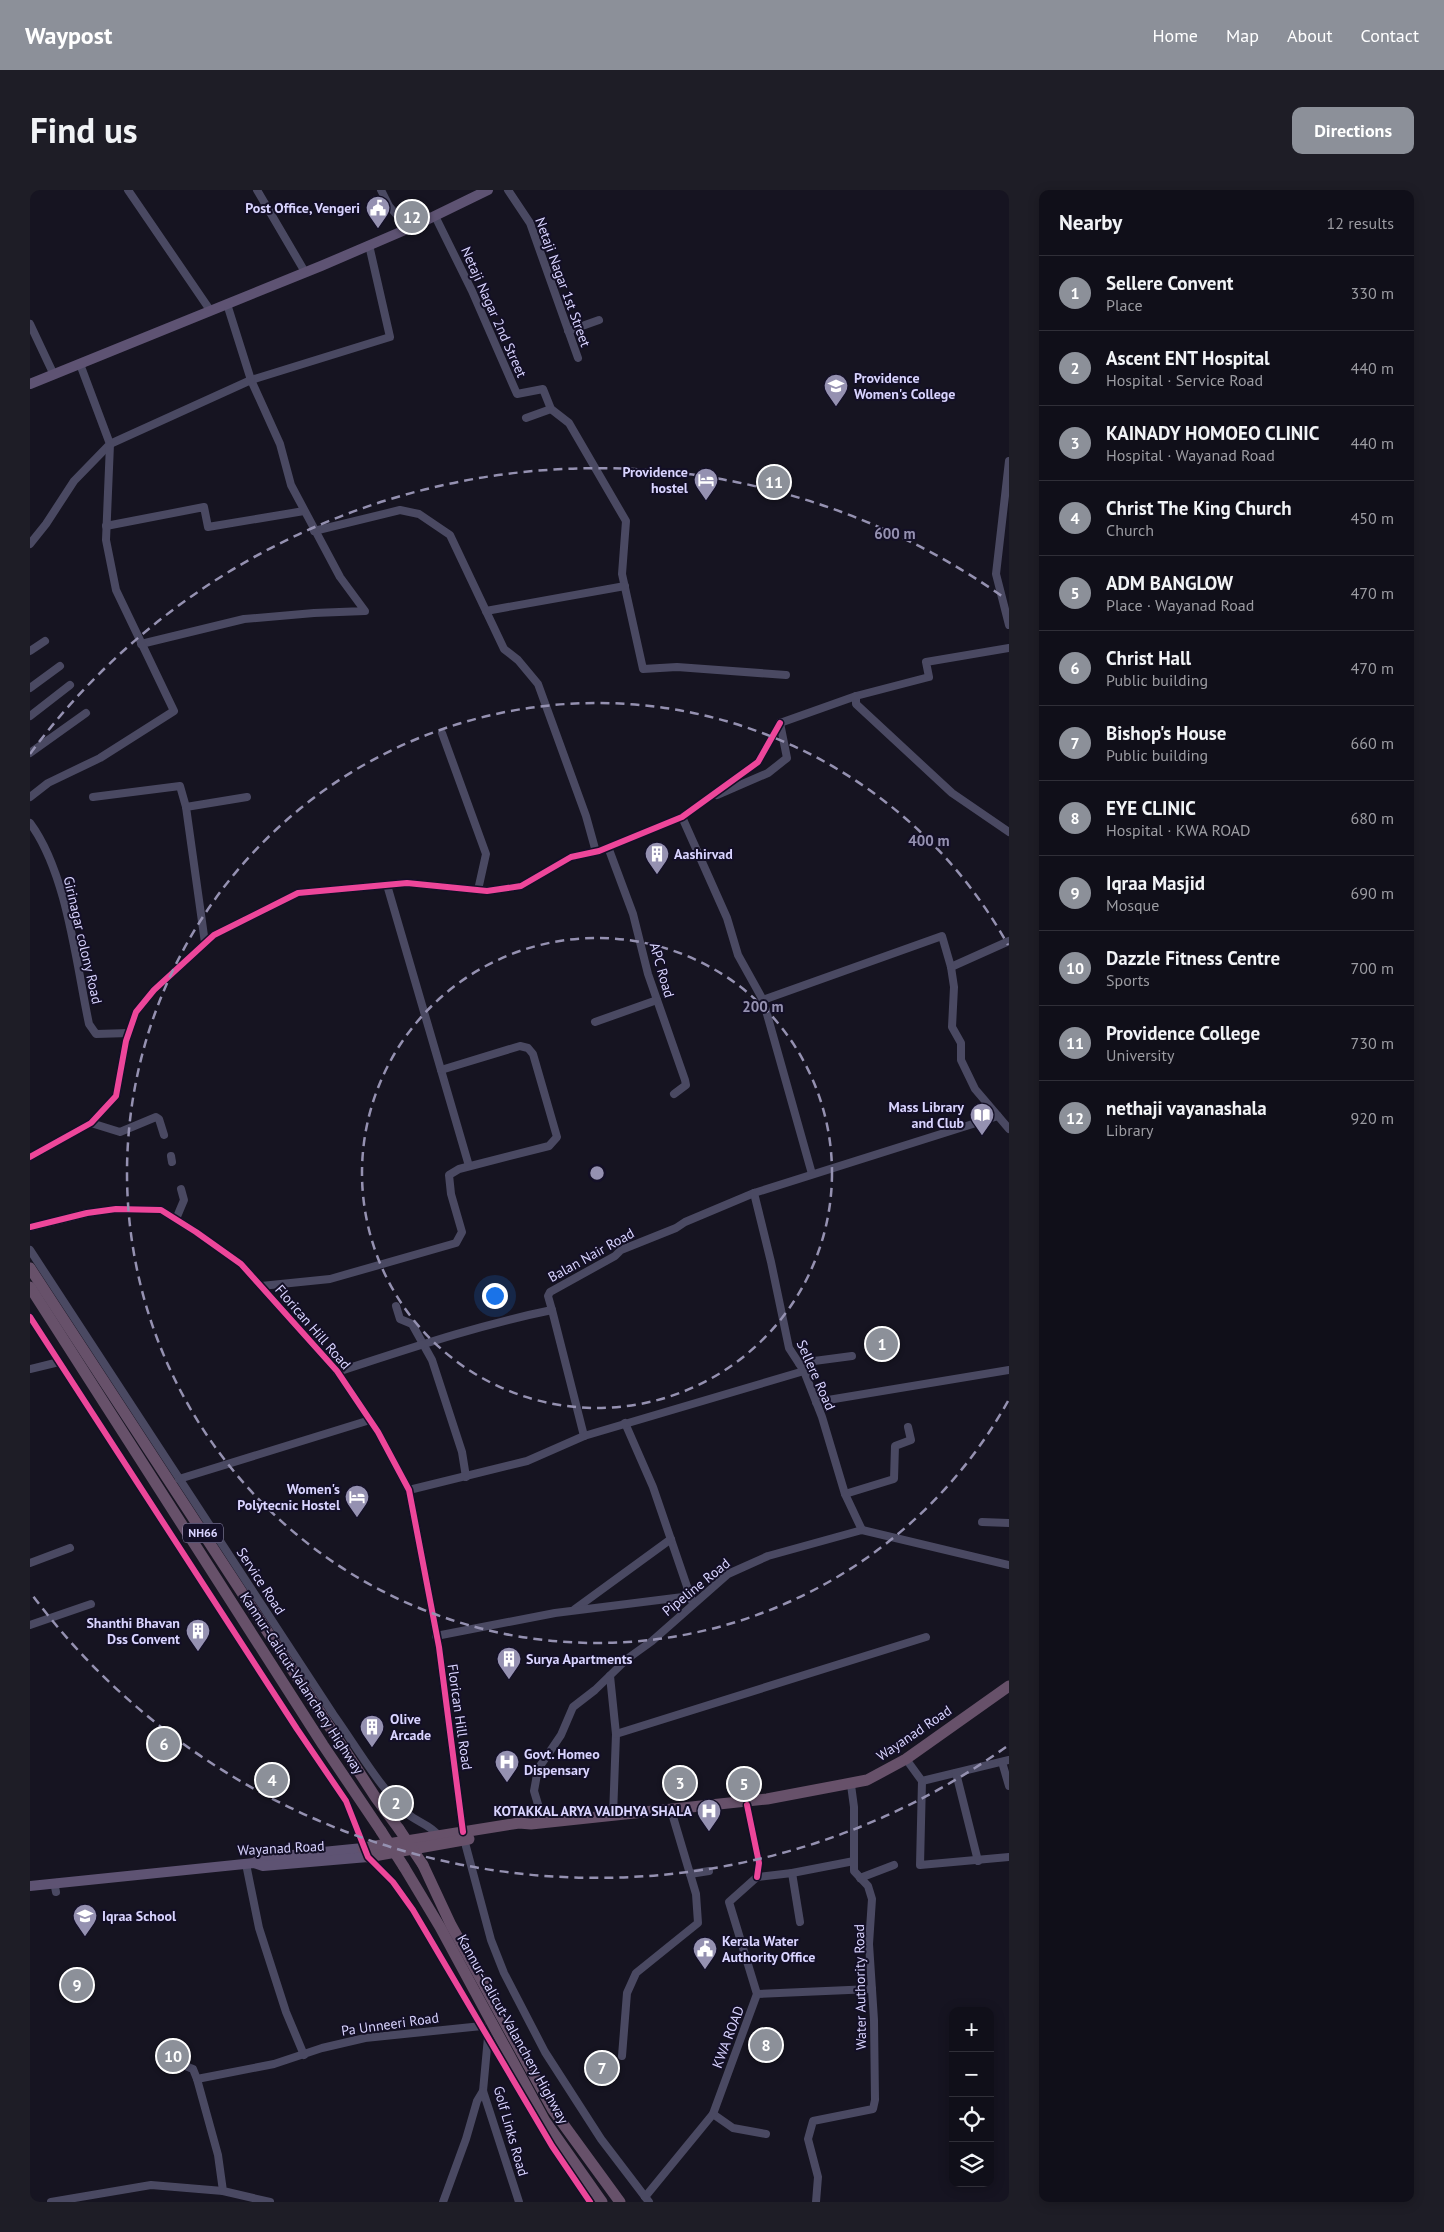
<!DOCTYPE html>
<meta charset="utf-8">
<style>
:root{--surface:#100f19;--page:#1e1d26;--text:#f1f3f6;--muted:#9c9ca2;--line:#302f38;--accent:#8c9099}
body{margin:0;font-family:"PT Sans",sans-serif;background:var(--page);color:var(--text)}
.controls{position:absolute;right:15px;bottom:15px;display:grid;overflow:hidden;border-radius:10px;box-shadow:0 2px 12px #0003}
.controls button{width:45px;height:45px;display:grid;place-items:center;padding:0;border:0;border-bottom:1px solid var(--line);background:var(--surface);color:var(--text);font:25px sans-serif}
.you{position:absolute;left:464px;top:1105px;width:18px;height:18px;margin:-12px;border:4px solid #fff;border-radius:50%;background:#1a73e8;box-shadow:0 0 0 8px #1a73e833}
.badge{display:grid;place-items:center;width:32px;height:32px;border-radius:50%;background:var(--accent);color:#fff;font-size:16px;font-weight:700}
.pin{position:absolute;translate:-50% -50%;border:2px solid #fff;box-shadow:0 1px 5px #0006}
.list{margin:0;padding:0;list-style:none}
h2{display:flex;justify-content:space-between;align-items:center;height:65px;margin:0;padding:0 20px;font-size:21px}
h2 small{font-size:16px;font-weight:400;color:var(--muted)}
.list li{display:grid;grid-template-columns:32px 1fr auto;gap:15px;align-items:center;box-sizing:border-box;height:75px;padding:0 20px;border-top:1px solid var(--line)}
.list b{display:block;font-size:19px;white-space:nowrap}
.list p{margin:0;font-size:16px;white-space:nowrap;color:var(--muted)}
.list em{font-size:16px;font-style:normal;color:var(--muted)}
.icon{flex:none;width:28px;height:28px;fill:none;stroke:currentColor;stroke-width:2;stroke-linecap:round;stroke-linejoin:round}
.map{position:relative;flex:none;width:979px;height:2012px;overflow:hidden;border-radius:10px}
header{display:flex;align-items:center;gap:30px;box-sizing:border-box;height:70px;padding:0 25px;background:var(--accent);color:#fff}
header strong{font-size:24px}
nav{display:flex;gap:28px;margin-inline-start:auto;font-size:18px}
.intro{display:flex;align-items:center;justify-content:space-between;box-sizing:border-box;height:120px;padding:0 30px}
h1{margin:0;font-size:35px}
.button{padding:12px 22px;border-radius:10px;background:var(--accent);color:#fff;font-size:18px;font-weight:700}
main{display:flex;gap:30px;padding:0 30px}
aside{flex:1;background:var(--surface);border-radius:10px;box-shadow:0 2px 12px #0003}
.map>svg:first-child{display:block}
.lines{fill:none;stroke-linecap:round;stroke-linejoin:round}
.minor{stroke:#4a4962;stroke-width:8}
.major{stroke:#5e5373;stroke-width:10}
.highway{stroke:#67516a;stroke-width:11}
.highway-bridge{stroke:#67516a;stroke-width:11}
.cycleway-casing{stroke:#130f26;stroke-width:9}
.cycleway{stroke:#ed469a;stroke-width:6}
.ring{fill:none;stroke:#9591b1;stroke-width:2.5;stroke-dasharray:9 6}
.labels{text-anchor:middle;stroke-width:4;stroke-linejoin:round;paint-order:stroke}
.shield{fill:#130f26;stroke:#9e99be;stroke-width:1}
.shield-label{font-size:12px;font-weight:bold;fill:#d9d4ff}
.poi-label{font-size:14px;font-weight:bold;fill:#d9d4ff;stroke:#130f26;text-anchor:start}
.street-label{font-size:14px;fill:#d9d4ff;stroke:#130f26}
.centre{fill:#9591b1;stroke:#130f26;stroke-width:2.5}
.ring-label{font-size:15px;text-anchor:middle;font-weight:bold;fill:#9591b1;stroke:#130f26;stroke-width:4;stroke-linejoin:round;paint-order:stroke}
</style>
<header>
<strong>Waypost</strong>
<nav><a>Home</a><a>Map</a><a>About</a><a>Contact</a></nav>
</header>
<div class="intro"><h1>Find us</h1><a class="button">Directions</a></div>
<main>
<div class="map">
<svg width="979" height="2012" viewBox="0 0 979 2012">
<rect width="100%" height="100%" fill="#161421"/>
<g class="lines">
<!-- minor -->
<g class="minor">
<polyline points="98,0 180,120"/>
<polyline points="227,0 275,82"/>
<polyline points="351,0 359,16 378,38"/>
<polyline points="478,0 500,33 548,168"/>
<polyline points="405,26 442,101 487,204 513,199 521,219 539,233 596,331 592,384 613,479 647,477 756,485"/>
<polyline points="0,134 24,185"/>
<polyline points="538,141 569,130"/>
<polyline points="496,228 521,219"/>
<polyline points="979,271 966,384 979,435"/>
<polyline points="76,336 174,317 178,337 274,321"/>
<polyline points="284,341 370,320 389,324 420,345 474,459 488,470 508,494 556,626 566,662"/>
<polyline points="0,354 16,334 44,291 80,254 50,174"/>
<polyline points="456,421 595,396"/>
<polyline points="111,454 214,429 284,423 335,421 310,387 261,295 250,254 221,190 360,147 339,55"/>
<polyline points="979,458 896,472 899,487 826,506 826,514 922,603 979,642"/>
<polyline points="0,461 15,451"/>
<polyline points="0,498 30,476"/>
<polyline points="0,526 40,495"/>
<polyline points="750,533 826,506"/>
<polyline points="412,543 456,664 448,700"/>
<polyline points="0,563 56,523"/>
<polyline points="687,605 738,583 757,568 750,533"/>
<polyline points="0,607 18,593 70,568 144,521 86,400 76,350 80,254 221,190 197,114"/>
<polyline points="63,607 150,596 156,617"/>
<polyline points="652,627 697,728 708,765 733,810 782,984"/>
<path d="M0,633C37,683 46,773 59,834L66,844L99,843"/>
<polyline points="578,657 603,724 618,784 655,890 656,895 644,904"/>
<polyline points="357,695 439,976"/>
<polyline points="175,753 156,617 217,607"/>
<polyline points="921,777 979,751"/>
<polyline points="733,810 912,746 921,777 924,797 922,837 931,853 931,870 945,899 979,939"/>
<polyline points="565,832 627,810"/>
<polyline points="61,933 90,942 126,927 129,929 134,945"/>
<polyline points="141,966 142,972"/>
<polyline points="0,967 61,933 86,906 96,851 106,822 124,800 184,745 268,703 377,693 457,701 491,696 541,667 569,661 652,627 728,572 750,533"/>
<polyline points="146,1029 154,1010 151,999"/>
<polyline points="0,1037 57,1023 86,1019 131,1020 166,1042 211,1074 307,1181 348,1242 379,1300 409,1457 433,1642"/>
<path d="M0,1060L303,1524C326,1556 349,1597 378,1624C387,1632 401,1635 409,1646"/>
<polyline points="231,1096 300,1089 426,1053 432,1042 421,1004 419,985 429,979 519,956 527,947 503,864 498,858 490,856 411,880"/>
<polyline points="366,1116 370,1129 382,1134 402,1170 432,1262 436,1287"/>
<polyline points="0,1127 267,1539 316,1611 338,1667 363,1692 383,1720 522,1956 560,2012"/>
<polyline points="769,1173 822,1166"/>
<polyline points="0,1179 29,1172"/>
<path d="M307,1182C378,1159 448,1135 522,1120"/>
<polyline points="786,1212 979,1180"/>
<polyline points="595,1233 623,1297 662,1411"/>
<polyline points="554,1246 522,1120 518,1106 520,1102 585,1066 591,1060 646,1038 655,1032 724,1003"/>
<polyline points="149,1289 340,1230"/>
<polyline points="379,1300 497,1271 554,1246 774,1181"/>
<polyline points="815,1304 864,1289 865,1256 881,1250 878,1237"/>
<polyline points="952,1332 979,1333"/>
<polyline points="832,1340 815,1304 792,1227 774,1181 759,1158 741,1072 724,1003 968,926"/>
<polyline points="0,1373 40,1358"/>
<polyline points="545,1419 641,1349"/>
<polyline points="0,1435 61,1414"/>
<polyline points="406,1446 525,1423 661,1406"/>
<polyline points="580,1486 586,1544 583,1626"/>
<polyline points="586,1544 896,1447"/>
<polyline points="876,1569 892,1591 979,1570"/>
<polyline points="972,1572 979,1596"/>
<polyline points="926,1583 948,1671"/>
<polyline points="892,1591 890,1675 979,1667"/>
<polyline points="513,1631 504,1601 508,1579 531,1545 543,1517 565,1500 597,1469 622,1451 698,1384 738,1366 832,1340 979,1375"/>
<polyline points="434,1649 461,1750 474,1783 515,1862 571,1949 619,2012"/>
<polyline points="216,1674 229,1738 256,1822 274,1865"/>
<polyline points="762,1683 770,1732"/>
<polyline points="660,1684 679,1681"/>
<polyline points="830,1688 864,1675"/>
<polyline points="26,1702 25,1697 27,1693"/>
<polyline points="727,1804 842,1799"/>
<polyline points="458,1847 453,1901 489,2012"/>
<polyline points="146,1858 150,1874 163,1879 167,1889"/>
<polyline points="592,1866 597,1803 606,1783 668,1733 666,1704 641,1620"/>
<polyline points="683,1924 703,1938 736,1944"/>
<polyline points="615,2007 683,1924 727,1804 699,1712 727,1687 762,1683 824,1671"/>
<polyline points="21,2012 121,1995 193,2001"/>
<polyline points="240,2012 193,2001 188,1965 167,1889 244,1874 292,1858 335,1848 452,1836"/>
<polyline points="413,2012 436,1949 447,1911 453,1901"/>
<polyline points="786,2012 788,1987 778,1949 783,1931 843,1919 845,1910 844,1830 839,1754 842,1709 838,1696 824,1681 824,1617 821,1595"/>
</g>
<!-- major -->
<g class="major">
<polyline points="0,194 291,76 382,37 458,0"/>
<polyline points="224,1673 232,1668 333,1658"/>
<polyline points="0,1696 224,1673 233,1676 338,1667"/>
</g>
<!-- highway -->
<g class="highway">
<polyline points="0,1078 346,1608 369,1639"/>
<polyline points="0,1097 293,1555 351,1641"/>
<polyline points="333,1658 489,1633 501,1634 737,1609 837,1590 876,1569 979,1496"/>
<polyline points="338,1667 439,1649"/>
<polyline points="393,1675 421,1735 523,1920 590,2012"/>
<polyline points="374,1677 410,1737 515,1931 572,2012"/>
</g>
<!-- highway-bridge -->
<g class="highway-bridge">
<polyline points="369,1639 393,1675"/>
<polyline points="351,1641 374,1677"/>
</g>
<defs>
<g id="cycleway">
<polyline points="0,967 61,933 86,906 96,851 106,822 124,800 184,745 268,703 377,693 457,701 491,696 541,667 569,661 652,627 728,572 750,533"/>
<polyline points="0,1037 57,1023 86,1019 131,1020 166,1042 211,1074 307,1181 348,1242 379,1300 409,1457 433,1642"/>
<polyline points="0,1127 267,1539 316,1611 338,1667 363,1692 383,1720 522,1956 560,2012"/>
<polyline points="717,1615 729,1673 727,1687"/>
</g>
</defs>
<!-- cycleway casing -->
<use href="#cycleway" class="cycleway-casing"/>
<!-- cycleway -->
<use href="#cycleway" class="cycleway"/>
</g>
<!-- distance rings -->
<g class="ring">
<circle cx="567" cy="983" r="235"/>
<path d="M978 1211A470 470 0 1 1 978 755"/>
<path d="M976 1557A705 705 0 0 1 0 1402M0 564A705 705 0 0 1 976 409"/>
</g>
<!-- icons -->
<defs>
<symbol id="civic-pin" viewBox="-11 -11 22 30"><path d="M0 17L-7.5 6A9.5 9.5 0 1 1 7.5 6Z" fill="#9591b1" stroke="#130f26"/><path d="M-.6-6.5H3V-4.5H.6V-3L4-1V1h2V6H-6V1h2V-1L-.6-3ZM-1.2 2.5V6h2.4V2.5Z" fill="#fff"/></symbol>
<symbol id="university-pin" viewBox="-11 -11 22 30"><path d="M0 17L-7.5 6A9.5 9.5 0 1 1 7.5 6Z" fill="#9591b1" stroke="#130f26"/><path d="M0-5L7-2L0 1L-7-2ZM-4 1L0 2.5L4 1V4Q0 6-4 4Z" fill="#fff"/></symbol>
<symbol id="hotel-pin" viewBox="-11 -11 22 30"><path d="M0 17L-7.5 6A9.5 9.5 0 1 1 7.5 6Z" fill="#9591b1" stroke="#130f26"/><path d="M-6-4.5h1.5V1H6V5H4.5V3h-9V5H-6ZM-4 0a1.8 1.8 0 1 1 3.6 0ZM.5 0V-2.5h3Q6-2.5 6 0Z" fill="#fff"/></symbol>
<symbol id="building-pin" viewBox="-11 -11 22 30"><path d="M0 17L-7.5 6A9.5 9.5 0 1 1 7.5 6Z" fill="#9591b1" stroke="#130f26"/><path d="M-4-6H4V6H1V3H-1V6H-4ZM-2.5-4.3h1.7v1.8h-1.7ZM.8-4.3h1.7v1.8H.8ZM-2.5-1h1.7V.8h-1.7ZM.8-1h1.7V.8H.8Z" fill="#fff"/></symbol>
<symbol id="library-pin" viewBox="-11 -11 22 30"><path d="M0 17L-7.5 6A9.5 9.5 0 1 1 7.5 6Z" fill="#9591b1" stroke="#130f26"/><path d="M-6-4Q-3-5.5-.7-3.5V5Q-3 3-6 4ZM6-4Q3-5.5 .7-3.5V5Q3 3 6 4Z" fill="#fff"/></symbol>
<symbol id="hospital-pin" viewBox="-11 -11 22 30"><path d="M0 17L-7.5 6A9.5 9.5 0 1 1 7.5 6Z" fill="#9591b1" stroke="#130f26"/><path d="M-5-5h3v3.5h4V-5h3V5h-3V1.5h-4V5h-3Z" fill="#fff"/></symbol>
<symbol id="school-pin" viewBox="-11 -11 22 30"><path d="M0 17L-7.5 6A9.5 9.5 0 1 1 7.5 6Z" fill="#9591b1" stroke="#130f26"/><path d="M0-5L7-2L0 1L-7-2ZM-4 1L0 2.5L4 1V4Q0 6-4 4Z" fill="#fff"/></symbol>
</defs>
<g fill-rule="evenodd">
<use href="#civic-pin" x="334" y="4" width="28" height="38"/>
<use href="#university-pin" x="792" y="182" width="28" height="38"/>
<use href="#hotel-pin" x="662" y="276" width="28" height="38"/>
<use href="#building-pin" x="613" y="650" width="28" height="38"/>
<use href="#library-pin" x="938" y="911" width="28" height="38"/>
<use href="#hotel-pin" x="313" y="1293" width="28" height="38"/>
<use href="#building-pin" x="154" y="1427" width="28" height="38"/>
<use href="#building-pin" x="465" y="1455" width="28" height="38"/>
<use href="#building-pin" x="328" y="1523" width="28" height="38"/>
<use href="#hospital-pin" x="463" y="1558" width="28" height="38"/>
<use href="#hospital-pin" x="665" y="1607" width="28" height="38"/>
<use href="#school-pin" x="41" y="1712" width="28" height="38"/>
<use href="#civic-pin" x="661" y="1745" width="28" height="38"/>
</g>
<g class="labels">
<!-- shield labels -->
<rect class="shield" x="153" y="1333.5" width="40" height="19" rx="4"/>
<g class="shield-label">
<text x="173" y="1347">NH66</text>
</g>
<!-- poi labels -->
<g class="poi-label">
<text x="330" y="23" text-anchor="end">Post Office, Vengeri</text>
<text x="824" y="193">Providence<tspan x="824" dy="16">Women's College</tspan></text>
<text x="658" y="287" text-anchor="end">Providence<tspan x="658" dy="16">hostel</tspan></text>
<text x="644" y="669">Aashirvad</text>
<text x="934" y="922" text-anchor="end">Mass Library<tspan x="934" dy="16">and Club</tspan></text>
<text x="310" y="1304" text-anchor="end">Women's<tspan x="310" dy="16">Polytecnic Hostel</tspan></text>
<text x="150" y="1438" text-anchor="end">Shanthi Bhavan<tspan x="150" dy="16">Dss Convent</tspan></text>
<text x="496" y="1474">Surya Apartments</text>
<text x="360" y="1534">Olive<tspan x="360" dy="16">Arcade</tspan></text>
<text x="494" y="1569">Govt. Homeo<tspan x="494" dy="16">Dispensary</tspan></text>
<text x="662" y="1626" text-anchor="end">KOTAKKAL ARYA VAIDHYA SHALA</text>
<text x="72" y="1731">Iqraa School</text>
<text x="692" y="1756">Kerala Water<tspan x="692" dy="16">Authority Office</tspan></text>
</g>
<!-- street labels -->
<g class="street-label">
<text transform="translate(533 92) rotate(70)" y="5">Netaji Nagar 1st Street</text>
<text transform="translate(464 122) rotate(66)" y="5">Netaji Nagar 2nd Street</text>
<text transform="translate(53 750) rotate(77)" y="5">Girinagar colony Road</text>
<text transform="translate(632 780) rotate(74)" y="5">APC Road</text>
<text transform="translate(561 1065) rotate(-29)" y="5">Balan Nair Road</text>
<text transform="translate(283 1137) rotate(49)" y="5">Florican Hill Road</text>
<text transform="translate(786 1185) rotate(66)" y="5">Sellere Road</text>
<text transform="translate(231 1391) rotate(57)" y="5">Service Road</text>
<text transform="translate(666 1397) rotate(-39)" y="5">Pipeline Road</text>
<text transform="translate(272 1493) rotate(57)" y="5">Kannur-Calicut-Valanchery Highway</text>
<text transform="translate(430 1527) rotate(82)" y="5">Florican Hill Road</text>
<text transform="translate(884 1543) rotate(-34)" y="5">Wayanad Road</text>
<text transform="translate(251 1658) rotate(-3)" y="5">Wayanad Road</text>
<text transform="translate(830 1797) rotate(-91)" y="5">Water Authority Road</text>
<text transform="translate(360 1834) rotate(-8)" y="5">Pa Unneeri Road</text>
<text transform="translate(483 1839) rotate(61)" y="5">Kannur-Calicut-Valanchery Highway</text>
<text transform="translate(698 1847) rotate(-69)" y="5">KWA ROAD</text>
<text transform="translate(481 1941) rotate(74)" y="5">Golf Links Road</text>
</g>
</g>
<circle cx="567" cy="983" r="8" class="centre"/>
<g class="ring-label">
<text x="865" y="349">600 m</text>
<text x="899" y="656">400 m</text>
<text x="733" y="822">200 m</text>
</g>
</svg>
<div class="controls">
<button>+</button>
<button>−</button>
<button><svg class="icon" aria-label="locate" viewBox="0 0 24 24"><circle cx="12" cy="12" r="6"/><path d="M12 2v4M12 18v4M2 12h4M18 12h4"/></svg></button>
<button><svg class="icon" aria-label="layers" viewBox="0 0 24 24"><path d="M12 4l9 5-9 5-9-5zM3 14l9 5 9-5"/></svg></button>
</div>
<div class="you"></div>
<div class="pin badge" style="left:852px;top:1154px">1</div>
<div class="pin badge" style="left:366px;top:1613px">2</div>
<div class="pin badge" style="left:650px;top:1593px">3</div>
<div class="pin badge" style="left:242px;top:1590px">4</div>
<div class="pin badge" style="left:714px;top:1594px">5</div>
<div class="pin badge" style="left:134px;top:1554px">6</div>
<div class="pin badge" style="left:572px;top:1878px">7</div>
<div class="pin badge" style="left:736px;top:1855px">8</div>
<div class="pin badge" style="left:47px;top:1795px">9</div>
<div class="pin badge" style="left:143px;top:1866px">10</div>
<div class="pin badge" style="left:744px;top:292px">11</div>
<div class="pin badge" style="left:382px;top:27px">12</div>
</div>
<aside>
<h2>Nearby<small>12 results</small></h2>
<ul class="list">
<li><span class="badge">1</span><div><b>Sellere Convent</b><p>Place</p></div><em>330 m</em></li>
<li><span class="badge">2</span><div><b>Ascent ENT Hospital</b><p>Hospital · Service Road</p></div><em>440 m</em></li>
<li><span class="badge">3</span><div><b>KAINADY HOMOEO CLINIC</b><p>Hospital · Wayanad Road</p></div><em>440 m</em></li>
<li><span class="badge">4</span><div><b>Christ The King Church</b><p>Church</p></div><em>450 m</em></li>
<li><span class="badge">5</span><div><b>ADM BANGLOW</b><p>Place · Wayanad Road</p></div><em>470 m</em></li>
<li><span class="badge">6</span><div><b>Christ Hall</b><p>Public building</p></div><em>470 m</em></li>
<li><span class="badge">7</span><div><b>Bishop's House</b><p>Public building</p></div><em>660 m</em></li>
<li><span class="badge">8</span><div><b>EYE CLINIC</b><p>Hospital · KWA ROAD</p></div><em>680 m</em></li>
<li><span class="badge">9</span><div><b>Iqraa Masjid</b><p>Mosque</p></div><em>690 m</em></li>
<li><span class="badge">10</span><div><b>Dazzle Fitness Centre</b><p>Sports</p></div><em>700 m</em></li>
<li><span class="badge">11</span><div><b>Providence College</b><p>University</p></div><em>730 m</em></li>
<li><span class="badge">12</span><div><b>nethaji vayanashala</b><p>Library</p></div><em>920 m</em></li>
</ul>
</aside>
</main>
